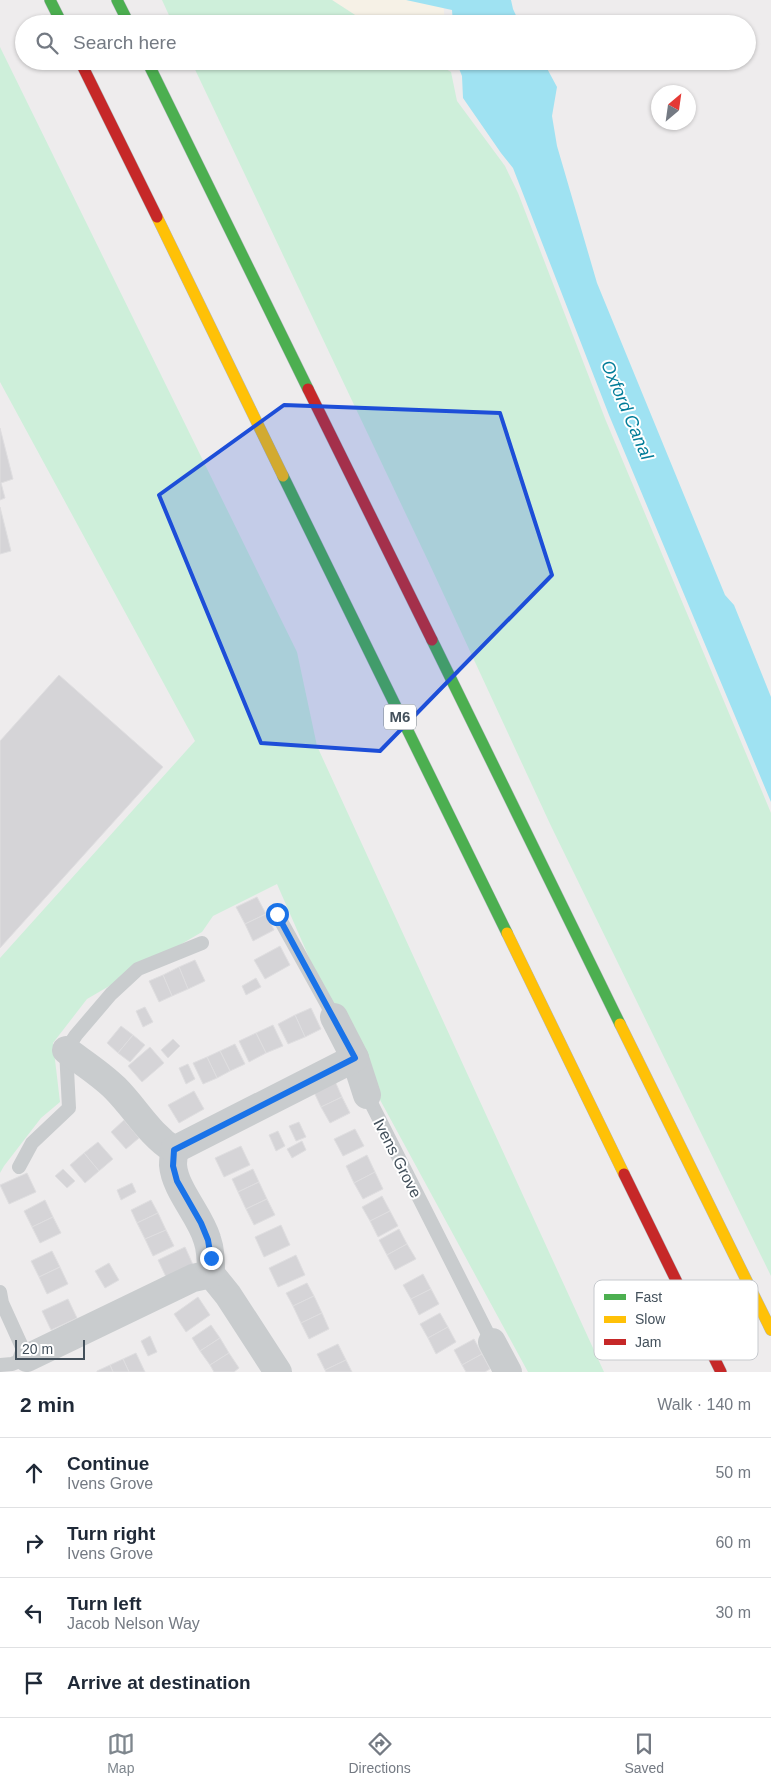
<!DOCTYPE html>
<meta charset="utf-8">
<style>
:root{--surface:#fff;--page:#f2f2f3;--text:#1f2937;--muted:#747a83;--line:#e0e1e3;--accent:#7f878e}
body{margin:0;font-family:Arial,sans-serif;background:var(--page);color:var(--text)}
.compass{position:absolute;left:651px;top:85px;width:45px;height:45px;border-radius:50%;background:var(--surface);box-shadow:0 1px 4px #0004;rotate:29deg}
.scale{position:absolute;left:15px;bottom:12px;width:70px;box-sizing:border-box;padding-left:5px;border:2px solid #43505b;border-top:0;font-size:14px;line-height:18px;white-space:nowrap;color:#43505b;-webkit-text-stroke:4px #fff;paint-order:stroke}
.stop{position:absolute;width:15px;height:15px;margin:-11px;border:4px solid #1a73e8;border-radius:50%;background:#fff}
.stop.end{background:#1a73e8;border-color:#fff;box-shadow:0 1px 5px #0008}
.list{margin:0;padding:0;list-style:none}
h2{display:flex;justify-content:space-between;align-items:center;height:65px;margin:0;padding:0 20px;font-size:21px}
h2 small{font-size:16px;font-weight:400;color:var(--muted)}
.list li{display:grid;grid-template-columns:32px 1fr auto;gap:15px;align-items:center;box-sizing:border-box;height:70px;padding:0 20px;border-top:1px solid var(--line)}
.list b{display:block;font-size:19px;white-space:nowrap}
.list p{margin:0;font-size:16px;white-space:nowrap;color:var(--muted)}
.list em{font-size:16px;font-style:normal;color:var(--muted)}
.icon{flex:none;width:28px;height:28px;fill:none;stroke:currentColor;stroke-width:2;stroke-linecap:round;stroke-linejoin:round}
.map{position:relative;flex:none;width:771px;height:1372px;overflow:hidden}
.search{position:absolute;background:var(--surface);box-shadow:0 1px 4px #0004;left:15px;right:15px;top:15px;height:55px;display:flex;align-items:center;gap:12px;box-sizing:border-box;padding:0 18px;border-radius:28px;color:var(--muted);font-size:19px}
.sheet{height:345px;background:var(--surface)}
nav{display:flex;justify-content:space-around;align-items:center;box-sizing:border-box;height:70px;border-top:1px solid var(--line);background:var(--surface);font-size:14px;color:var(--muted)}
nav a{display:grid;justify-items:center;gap:2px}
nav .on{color:var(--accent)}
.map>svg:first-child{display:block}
.commercial{fill:#f6f1e6}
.green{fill:#ceefda}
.water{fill:#9fe2f2}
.building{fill:#d5d4d7;stroke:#dfdee0}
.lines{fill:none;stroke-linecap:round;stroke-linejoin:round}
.fast-casing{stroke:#b1b7bd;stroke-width:12}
.slow-casing{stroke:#b1b7bd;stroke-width:12}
.jam-casing{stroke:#b1b7bd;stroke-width:12}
.lane{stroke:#c9ccce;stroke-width:14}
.street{stroke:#c9ccce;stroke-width:28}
.fast{stroke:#4caf50;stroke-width:11}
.slow{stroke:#ffc107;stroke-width:11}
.jam{stroke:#c62828;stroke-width:11}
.route{stroke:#1a73e8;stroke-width:6}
.marked{fill:#1d4ed8;fill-opacity:0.2;stroke:#1d4ed8;stroke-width:4;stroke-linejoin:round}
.labels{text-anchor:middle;stroke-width:4;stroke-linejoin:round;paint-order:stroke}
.shield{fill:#fff;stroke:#7b848c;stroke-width:1}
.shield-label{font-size:15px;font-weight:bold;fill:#43505b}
.street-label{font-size:16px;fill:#43505b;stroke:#fff}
.water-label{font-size:18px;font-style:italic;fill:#037d99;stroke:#fff}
.key{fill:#fff;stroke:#c7cace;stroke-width:1}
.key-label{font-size:14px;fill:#43505b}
</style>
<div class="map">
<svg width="771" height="1372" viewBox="0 0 771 1372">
<rect width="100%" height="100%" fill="#eeeced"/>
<!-- commercial -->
<polygon class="commercial" points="332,0 443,0 445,24 369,24"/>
<!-- green -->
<g class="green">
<polygon points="162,0 332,0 369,24 173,24"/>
<polygon points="0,47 297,652 317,746 604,1372 528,1372 335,1017 277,884 213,916 202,932 87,999 53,1043 60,1102 41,1118 4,1166 0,1173 0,958 195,741 0,382"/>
<polygon points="191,61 432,61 451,72 457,101 505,166 518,193 606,421 771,813 771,1276 551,826 430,565"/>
</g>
<!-- water -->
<g class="water">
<polygon points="406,0 511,0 513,9 520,24 453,24 452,10"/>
<polygon points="456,61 543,61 557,87 552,116 557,146 597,283 725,595 734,605 771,697 771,802 609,415 513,168 501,153 463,98 462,76"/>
</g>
<!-- building -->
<g class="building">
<polygon points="0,428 13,479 1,483 5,498 0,500"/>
<polygon points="0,507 11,551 0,554"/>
<polygon points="59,675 163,767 0,948 0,741"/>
<polygon points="257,897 266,914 245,924 236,907"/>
<polygon points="266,914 274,930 253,941 245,924"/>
<polygon points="280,946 290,965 265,979 254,960"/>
<polygon points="195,960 205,981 188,989 179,967"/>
<polygon points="179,967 188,989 172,996 163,975"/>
<polygon points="163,975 172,996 159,1002 149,981"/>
<polygon points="256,978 261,987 246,995 242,986"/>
<polygon points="145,1007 153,1022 143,1027 136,1011"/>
<polygon points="311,1008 321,1029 305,1037 295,1015"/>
<polygon points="295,1015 305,1037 288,1044 278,1024"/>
<polygon points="273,1025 283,1046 266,1053 256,1033"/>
<polygon points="121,1026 133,1035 118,1053 107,1043"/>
<polygon points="256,1033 266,1053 249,1062 239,1041"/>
<polygon points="133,1035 145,1045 130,1062 118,1053"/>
<polygon points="173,1039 180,1046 168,1058 161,1050"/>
<polygon points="235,1044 245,1064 230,1071 220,1051"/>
<polygon points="150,1047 164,1063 142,1082 128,1066"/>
<polygon points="220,1051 230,1071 217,1078 207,1057"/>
<polygon points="207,1057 217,1078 203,1084 193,1063"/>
<polygon points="188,1064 195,1079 186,1084 179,1068"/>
<polygon points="334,1079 342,1097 321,1107 313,1090"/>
<polygon points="194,1091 204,1109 179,1123 168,1105"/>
<polygon points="342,1097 350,1113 330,1123 321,1107"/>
<polygon points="124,1120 139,1138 126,1149 111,1132"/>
<polygon points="299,1122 306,1137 296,1141 289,1126"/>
<polygon points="355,1129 364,1146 343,1156 334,1139"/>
<polygon points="278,1131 285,1146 276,1151 269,1135"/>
<polygon points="302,1141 306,1150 292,1158 287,1149"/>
<polygon points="98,1142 113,1159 99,1171 84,1153"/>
<polygon points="241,1146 250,1165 224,1177 215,1158"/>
<polygon points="84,1153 99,1171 85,1183 70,1165"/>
<polygon points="367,1155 375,1172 354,1183 346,1166"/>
<polygon points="63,1169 75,1181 67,1188 55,1176"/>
<polygon points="253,1169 259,1182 238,1192 232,1179"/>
<polygon points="375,1172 383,1189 363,1199 354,1183"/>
<polygon points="27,1173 36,1192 9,1204 0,1185"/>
<polygon points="259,1182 267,1199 246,1209 238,1192"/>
<polygon points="132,1183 136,1192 121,1200 117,1190"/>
<polygon points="382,1196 390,1211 370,1221 362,1207"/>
<polygon points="267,1199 275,1215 254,1225 246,1209"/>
<polygon points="45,1200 53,1217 32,1227 24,1211"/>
<polygon points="151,1200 158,1213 137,1223 131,1210"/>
<polygon points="390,1211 398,1226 378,1237 370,1221"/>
<polygon points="158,1213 166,1230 145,1239 137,1223"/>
<polygon points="53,1217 61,1233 40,1243 32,1227"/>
<polygon points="281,1225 290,1245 264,1257 255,1237"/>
<polygon points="399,1229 407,1244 387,1255 379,1240"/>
<polygon points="166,1230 174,1246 153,1256 145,1239"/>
<polygon points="407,1244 416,1259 395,1270 387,1255"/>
<polygon points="185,1247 194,1267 167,1279 158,1260"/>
<polygon points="52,1251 60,1267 39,1277 31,1261"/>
<polygon points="296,1255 305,1275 278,1287 269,1268"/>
<polygon points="109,1263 119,1280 105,1288 95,1271"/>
<polygon points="60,1267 68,1284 47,1294 39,1277"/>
<polygon points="423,1274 431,1289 411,1299 403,1285"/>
<polygon points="307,1283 314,1296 293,1306 286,1293"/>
<polygon points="431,1289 439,1304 419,1315 411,1299"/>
<polygon points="314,1296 322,1313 301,1323 293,1306"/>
<polygon points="198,1297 210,1315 186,1332 174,1314"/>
<polygon points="68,1299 77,1318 51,1330 42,1311"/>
<polygon points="322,1313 329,1329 309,1339 301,1323"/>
<polygon points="440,1313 448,1327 428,1338 420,1324"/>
<polygon points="211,1325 220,1338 200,1351 192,1338"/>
<polygon points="448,1327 456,1342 436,1354 428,1338"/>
<polygon points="150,1336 157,1352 148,1356 141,1341"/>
<polygon points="220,1338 229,1353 210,1365 200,1351"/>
<polygon points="474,1339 482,1354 462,1365 454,1350"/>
<polygon points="338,1344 346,1360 325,1370 317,1354"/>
<polygon points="136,1353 145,1372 129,1372 123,1359"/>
<polygon points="229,1353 239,1368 234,1372 214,1372 210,1365"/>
<polygon points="482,1354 490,1369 485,1372 466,1372 462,1365"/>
<polygon points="123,1359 129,1372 113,1372 110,1365"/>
<polygon points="346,1360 352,1372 326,1372 325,1370"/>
<polygon points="110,1365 113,1372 97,1372 97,1371"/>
</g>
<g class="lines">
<defs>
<g id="fast">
<polyline points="50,0 62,24"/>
<polyline points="117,0 129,24"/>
<polyline points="147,61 308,389"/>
<polyline points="283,476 507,933"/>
<polyline points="432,640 620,1024"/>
</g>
<g id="slow">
<polyline points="157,217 283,476"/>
<polyline points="507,933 624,1174"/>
<polyline points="620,1024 771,1330"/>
</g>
<g id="jam">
<polyline points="80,61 157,217"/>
<polyline points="308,389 432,640"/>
<polyline points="624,1174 721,1372"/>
</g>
</defs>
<!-- fast casing -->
<use href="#fast" class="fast-casing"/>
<!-- slow casing -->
<use href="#slow" class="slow-casing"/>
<!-- jam casing -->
<use href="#jam" class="jam-casing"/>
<!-- lane -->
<g class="lane">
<polyline points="277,914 334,1017"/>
<polyline points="367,1095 492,1342"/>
<polyline points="19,1167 32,1143 69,1108 66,1050 76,1035 111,994 138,969 202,943"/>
<polyline points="0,1292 2,1303 27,1358 12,1364 0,1365"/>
</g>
<!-- street -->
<g class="street">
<polyline points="334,1017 355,1058 367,1095"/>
<path d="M66,1050C82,1062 101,1074 115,1088C136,1109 149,1134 174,1150C174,1155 173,1160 173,1165C175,1190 200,1215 207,1239C211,1250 211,1262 211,1274L228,1295L278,1372"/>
<polyline points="174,1150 355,1058"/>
<polyline points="492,1342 508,1372"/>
<polyline points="27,1358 193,1278 211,1274"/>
</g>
<!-- fast -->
<use href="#fast" class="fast"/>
<!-- slow -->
<use href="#slow" class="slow"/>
<!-- jam -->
<use href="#jam" class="jam"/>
</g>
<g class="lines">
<!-- route -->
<polyline class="route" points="211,1258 208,1240 201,1223 177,1181 173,1166 174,1150 355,1058 277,914"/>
</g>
<!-- marked area -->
<path class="marked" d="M284,405L500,413L552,575L380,751L261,743L159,495Z"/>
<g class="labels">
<!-- shield labels -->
<rect class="shield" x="384" y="704.5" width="32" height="25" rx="4"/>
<g class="shield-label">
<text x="400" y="722">M6</text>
</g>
<!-- street labels -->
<g class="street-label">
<text transform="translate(398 1158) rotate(63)" y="6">Ivens Grove</text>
</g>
<!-- water labels -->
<g class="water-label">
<text transform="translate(627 410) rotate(67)" y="6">Oxford Canal</text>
</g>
</g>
<!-- legend -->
<rect x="594" y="1280" width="164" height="80" rx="8" class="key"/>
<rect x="604" y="1294" width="22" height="6" fill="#4caf50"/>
<rect x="604" y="1316" width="22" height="7" fill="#ffc107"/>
<rect x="604" y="1339" width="22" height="6" fill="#c62828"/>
<g class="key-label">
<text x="635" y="1302">Fast</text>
<text x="635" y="1324">Slow</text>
<text x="635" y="1347">Jam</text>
</g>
</svg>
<svg class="compass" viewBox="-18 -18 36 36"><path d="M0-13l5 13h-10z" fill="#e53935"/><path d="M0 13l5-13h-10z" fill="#747a83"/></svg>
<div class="scale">20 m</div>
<div class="stop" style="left:277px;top:914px"></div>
<div class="stop end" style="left:211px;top:1258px"></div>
<div class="search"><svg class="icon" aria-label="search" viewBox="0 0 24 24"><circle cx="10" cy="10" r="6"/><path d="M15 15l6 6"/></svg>Search here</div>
</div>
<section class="sheet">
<h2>2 min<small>Walk · 140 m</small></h2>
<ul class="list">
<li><svg class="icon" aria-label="ahead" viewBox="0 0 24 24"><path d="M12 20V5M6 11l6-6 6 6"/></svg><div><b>Continue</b><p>Ivens Grove</p></div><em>50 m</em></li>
<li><svg class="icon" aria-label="right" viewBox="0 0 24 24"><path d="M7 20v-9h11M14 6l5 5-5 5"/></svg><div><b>Turn right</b><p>Ivens Grove</p></div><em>60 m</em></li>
<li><svg class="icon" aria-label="left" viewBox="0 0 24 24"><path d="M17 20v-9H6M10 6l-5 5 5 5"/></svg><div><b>Turn left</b><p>Jacob Nelson Way</p></div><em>30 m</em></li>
<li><svg class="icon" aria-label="arrive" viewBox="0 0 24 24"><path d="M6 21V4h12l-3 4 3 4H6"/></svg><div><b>Arrive at destination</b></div></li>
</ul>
</section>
<nav>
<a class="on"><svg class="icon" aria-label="map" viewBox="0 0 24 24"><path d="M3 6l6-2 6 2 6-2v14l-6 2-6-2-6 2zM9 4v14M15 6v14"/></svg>Map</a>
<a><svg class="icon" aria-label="directions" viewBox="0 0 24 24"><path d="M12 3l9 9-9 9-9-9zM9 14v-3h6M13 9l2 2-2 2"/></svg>Directions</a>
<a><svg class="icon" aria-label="saved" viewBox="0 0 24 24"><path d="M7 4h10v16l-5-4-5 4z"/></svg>Saved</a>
</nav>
